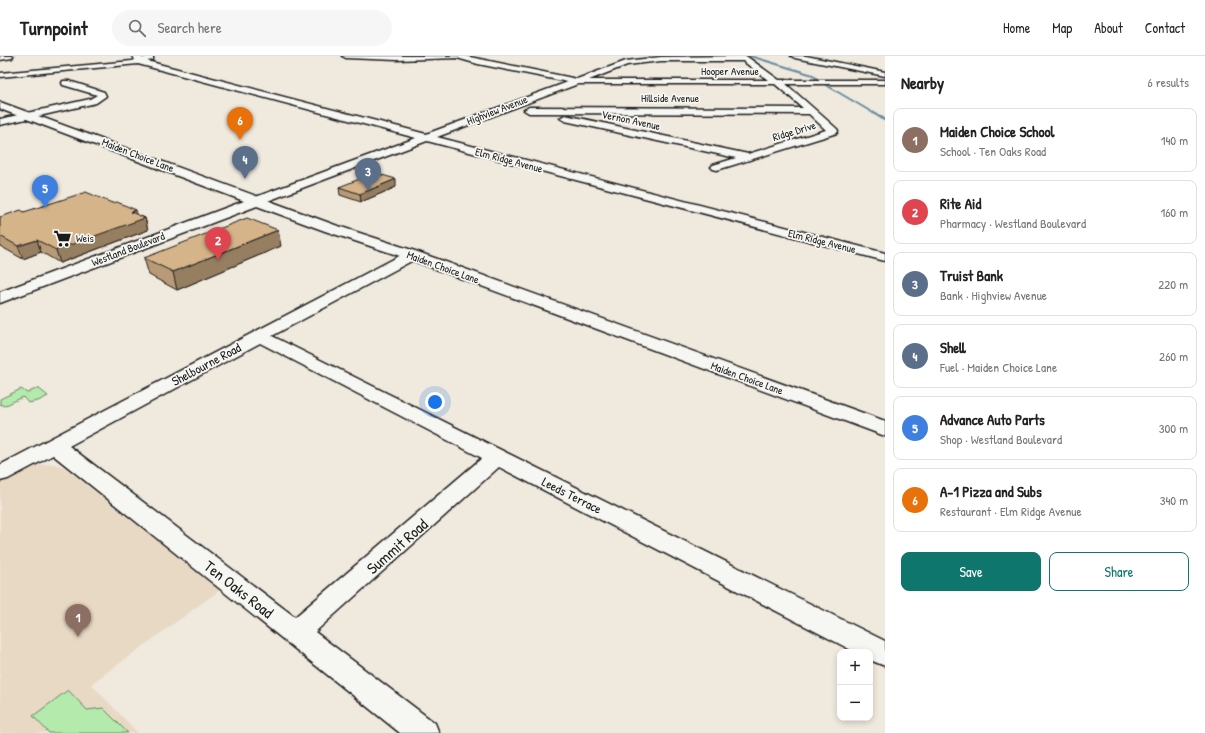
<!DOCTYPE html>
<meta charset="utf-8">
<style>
:root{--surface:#fff;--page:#f6f6f6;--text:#222;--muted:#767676;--line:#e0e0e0;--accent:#0f766e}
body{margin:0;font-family:"Patrick Hand",sans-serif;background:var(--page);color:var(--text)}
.controls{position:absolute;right:12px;bottom:12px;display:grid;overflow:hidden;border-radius:8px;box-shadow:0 2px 6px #0003}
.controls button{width:36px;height:36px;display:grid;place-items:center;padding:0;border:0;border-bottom:1px solid var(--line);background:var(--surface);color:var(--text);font:20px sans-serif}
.you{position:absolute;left:435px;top:346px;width:14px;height:14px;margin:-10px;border:3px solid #fff;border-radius:50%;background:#1a73e8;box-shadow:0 0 0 6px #1a73e833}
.badge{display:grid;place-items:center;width:26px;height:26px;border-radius:50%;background:var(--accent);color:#fff;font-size:13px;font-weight:700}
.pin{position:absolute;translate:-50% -33px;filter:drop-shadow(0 1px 2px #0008)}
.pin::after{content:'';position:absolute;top:21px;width:14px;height:12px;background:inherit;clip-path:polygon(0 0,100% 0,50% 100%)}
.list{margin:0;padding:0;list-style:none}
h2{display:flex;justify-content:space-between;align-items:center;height:52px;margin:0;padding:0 16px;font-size:17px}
h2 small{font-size:13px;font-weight:400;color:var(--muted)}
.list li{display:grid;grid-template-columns:26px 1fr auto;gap:12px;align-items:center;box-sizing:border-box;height:64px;margin:0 8px 8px;padding:0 8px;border:1px solid var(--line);border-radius:8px}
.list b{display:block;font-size:15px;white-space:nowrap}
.list p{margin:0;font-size:13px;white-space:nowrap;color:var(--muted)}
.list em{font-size:13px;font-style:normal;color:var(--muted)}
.actions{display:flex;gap:8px;padding:12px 16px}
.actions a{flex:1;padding:9px 0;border:1px solid var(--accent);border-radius:8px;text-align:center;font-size:14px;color:var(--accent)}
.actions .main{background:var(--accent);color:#fff}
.icon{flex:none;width:22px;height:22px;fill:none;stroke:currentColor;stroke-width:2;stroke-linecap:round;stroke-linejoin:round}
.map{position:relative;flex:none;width:885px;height:677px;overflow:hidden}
header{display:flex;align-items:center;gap:24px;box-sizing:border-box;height:56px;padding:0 20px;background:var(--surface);border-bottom:1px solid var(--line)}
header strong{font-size:19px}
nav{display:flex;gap:22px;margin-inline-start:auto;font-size:14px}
.search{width:280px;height:36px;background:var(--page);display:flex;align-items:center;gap:10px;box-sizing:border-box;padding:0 14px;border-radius:22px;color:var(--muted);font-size:15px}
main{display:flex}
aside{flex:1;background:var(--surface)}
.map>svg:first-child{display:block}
.built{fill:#e8d9c4}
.green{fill:#b4eaac;stroke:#688364}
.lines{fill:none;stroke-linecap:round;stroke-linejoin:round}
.stream-far1{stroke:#688da2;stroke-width:2}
.stream{stroke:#688da2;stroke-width:3}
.street-casing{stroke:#1c1c1c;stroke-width:3}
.secondary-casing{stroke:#1c1c1c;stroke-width:3}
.street{fill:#f6f6f2;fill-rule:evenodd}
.secondary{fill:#f6f6f2;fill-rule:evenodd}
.wall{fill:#b89b76;stroke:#1c1c1c}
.shaded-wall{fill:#967e60;stroke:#1c1c1c}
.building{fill:#d6b489;stroke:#1c1c1c}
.labels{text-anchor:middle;stroke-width:3.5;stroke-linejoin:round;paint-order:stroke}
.far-street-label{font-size:11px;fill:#1c1c1c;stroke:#f6f6f2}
.far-poi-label{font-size:11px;fill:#1c1c1c;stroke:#f6f6f2;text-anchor:start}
.street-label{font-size:13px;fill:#1c1c1c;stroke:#f6f6f2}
.near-street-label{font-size:16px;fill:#1c1c1c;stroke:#f6f6f2}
</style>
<header>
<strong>Turnpoint</strong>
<div class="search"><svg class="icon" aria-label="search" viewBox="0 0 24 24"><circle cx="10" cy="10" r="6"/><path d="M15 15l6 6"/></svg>Search here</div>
<nav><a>Home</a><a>Map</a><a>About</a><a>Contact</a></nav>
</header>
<main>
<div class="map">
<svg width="885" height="677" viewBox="0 0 885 677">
<rect width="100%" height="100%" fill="#f0e9dd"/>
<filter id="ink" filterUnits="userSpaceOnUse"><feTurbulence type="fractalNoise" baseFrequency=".025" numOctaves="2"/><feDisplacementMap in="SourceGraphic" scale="8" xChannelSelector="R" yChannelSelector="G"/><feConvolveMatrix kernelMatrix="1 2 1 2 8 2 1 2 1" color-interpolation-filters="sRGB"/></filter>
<g filter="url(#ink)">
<!-- built -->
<polygon class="built" points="54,408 64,411 220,534 91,628 138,677 0,677 0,426 34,409"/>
<!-- green -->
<g class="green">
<polygon points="38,332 48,340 38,345 28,347 23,341 4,350 0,348 0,343 21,333 27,337"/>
<polygon points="68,634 87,654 103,652 128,677 49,677 33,660"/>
</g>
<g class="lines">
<!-- stream-far1 -->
<g class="stream-far1">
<polyline points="750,0 813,19 817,23"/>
<polyline points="826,29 875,58"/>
</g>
<!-- stream -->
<polyline class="stream" points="874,57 885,64"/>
<defs>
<g id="street">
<path d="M133,0H141L142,2L153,0V4L147,5L426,78L568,26L478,8L457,2L397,4L346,2L342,0H465L577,23L626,5L661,1L746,0L779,24H885V28H786L837,73L838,75L837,77L717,114L713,113L711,111L713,109L736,102L565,65L560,62L565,59L748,98L826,74L809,58L529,57L524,54L529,51L803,52L775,28H578L437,81L885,197V205L427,85L257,149L253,148L251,145L253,142L416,82L138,8L0,21V17L132,5L135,4ZM661,5H743L768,24H589L627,9Z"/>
<polygon points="791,0 806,0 885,16 885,20 795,2"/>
<polygon points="63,25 69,25 104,36 106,40 96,47 0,69 0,63 90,43 97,39 63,29 62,27"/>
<path d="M412,195L417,196L419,199L417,202L272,280L885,585V610L870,604V596H855L499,411L315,576L435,667L439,677H400L53,399L8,423L0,425V409L407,196ZM260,287L482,402L295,561L69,390Z"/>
</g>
<g id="secondary">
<polygon points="0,0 13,0 12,2 0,4"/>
<polygon points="0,46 335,169 418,196 885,365 885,380 406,202 325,175 257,150 0,247 0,236 244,145 0,53"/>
</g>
</defs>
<!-- street casing -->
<use href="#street" class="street-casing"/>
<!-- secondary casing -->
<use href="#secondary" class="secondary-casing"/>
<!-- street -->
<use href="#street" class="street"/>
<!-- secondary -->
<use href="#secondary" class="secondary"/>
</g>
<!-- wall -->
<g class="wall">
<polygon points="339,131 396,131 361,146 340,139"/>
<polygon points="112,147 145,162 148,174 60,207 41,196 23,203 0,190 0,161 24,156"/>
<polygon points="281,190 177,234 149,219 144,202"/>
</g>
<!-- shaded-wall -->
<g class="shaded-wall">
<polygon points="396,123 396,131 361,146 360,138"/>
<polygon points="136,154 139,164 145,162 148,174 60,207 56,194 131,156"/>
<polygon points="278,174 281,190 177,234 173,216"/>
<polygon points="37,184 41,196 23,203 18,190"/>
</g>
<!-- building -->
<g class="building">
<polygon points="375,117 396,123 360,138 339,131"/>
<polygon points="86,136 112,147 117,146 136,154 131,156 145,162 56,194 37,184 18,190 0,180 0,161 21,154 24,156"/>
<polygon points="247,162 278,174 173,216 144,202"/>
</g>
</g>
<!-- icons -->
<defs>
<symbol id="supermarket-bare" viewBox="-9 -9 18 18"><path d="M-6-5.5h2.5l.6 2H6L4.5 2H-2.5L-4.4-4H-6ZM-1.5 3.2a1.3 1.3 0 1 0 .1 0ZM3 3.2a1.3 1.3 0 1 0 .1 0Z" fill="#1c1c1c" stroke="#f6f6f2" stroke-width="2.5" paint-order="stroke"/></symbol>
</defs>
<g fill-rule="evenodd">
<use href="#supermarket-bare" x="50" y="170" width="25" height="25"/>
</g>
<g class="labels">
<!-- far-street labels -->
<g class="far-street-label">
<text x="730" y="19">Hooper Avenue</text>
<text x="670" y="46">Hillside Avenue</text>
<text transform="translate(497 54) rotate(-21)" y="4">Highview Avenue</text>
<text transform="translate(631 64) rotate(12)" y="4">Vernon Avenue</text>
<text transform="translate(794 75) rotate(-17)" y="4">Ridge Drive</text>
<text transform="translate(138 99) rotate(21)" y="4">Maiden Choice Lane</text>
<text transform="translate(509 104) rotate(15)" y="4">Elm Ridge Avenue</text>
<text transform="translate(822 185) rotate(14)" y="4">Elm Ridge Avenue</text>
<text transform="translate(128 193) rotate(-21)" y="4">Westland Boulevard</text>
<text transform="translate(443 211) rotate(20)" y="4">Maiden Choice Lane</text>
<text transform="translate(747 322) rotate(20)" y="4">Maiden Choice Lane</text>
</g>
<!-- far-poi labels -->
<g class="far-poi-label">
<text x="76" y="186">Weis</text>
</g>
<!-- street labels -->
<g class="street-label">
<text transform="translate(206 308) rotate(-28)" y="5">Shelbourne Road</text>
<text transform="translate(572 439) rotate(27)" y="5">Leeds Terrace</text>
</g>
<!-- near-street labels -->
<g class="near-street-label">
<text transform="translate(397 490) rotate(-41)" y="6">Summit Road</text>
<text transform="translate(239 533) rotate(38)" y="6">Ten Oaks Road</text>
</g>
</g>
</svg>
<div class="controls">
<button>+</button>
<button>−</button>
</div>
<div class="you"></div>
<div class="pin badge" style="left:78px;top:581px;background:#8d6e63">1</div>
<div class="pin badge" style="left:218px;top:204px;background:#e0444e">2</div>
<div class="pin badge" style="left:368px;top:135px;background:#5c6f8a">3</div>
<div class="pin badge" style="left:245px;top:123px;background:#5c6f8a">4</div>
<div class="pin badge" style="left:45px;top:152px;background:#3f7fe0">5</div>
<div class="pin badge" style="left:240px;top:84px;background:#e8710a">6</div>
</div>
<aside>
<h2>Nearby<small>6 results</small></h2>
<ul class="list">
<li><span class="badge" style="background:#8d6e63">1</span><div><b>Maiden Choice School</b><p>School · Ten Oaks Road</p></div><em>140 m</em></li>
<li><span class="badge" style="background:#e0444e">2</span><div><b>Rite Aid</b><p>Pharmacy · Westland Boulevard</p></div><em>160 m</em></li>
<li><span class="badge" style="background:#5c6f8a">3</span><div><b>Truist Bank</b><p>Bank · Highview Avenue</p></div><em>220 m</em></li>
<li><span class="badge" style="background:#5c6f8a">4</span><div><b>Shell</b><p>Fuel · Maiden Choice Lane</p></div><em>260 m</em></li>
<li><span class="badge" style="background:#3f7fe0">5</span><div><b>Advance Auto Parts</b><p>Shop · Westland Boulevard</p></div><em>300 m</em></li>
<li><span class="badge" style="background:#e8710a">6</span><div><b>A-1 Pizza and Subs</b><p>Restaurant · Elm Ridge Avenue</p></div><em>340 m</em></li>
</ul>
<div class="actions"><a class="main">Save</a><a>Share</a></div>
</aside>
</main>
